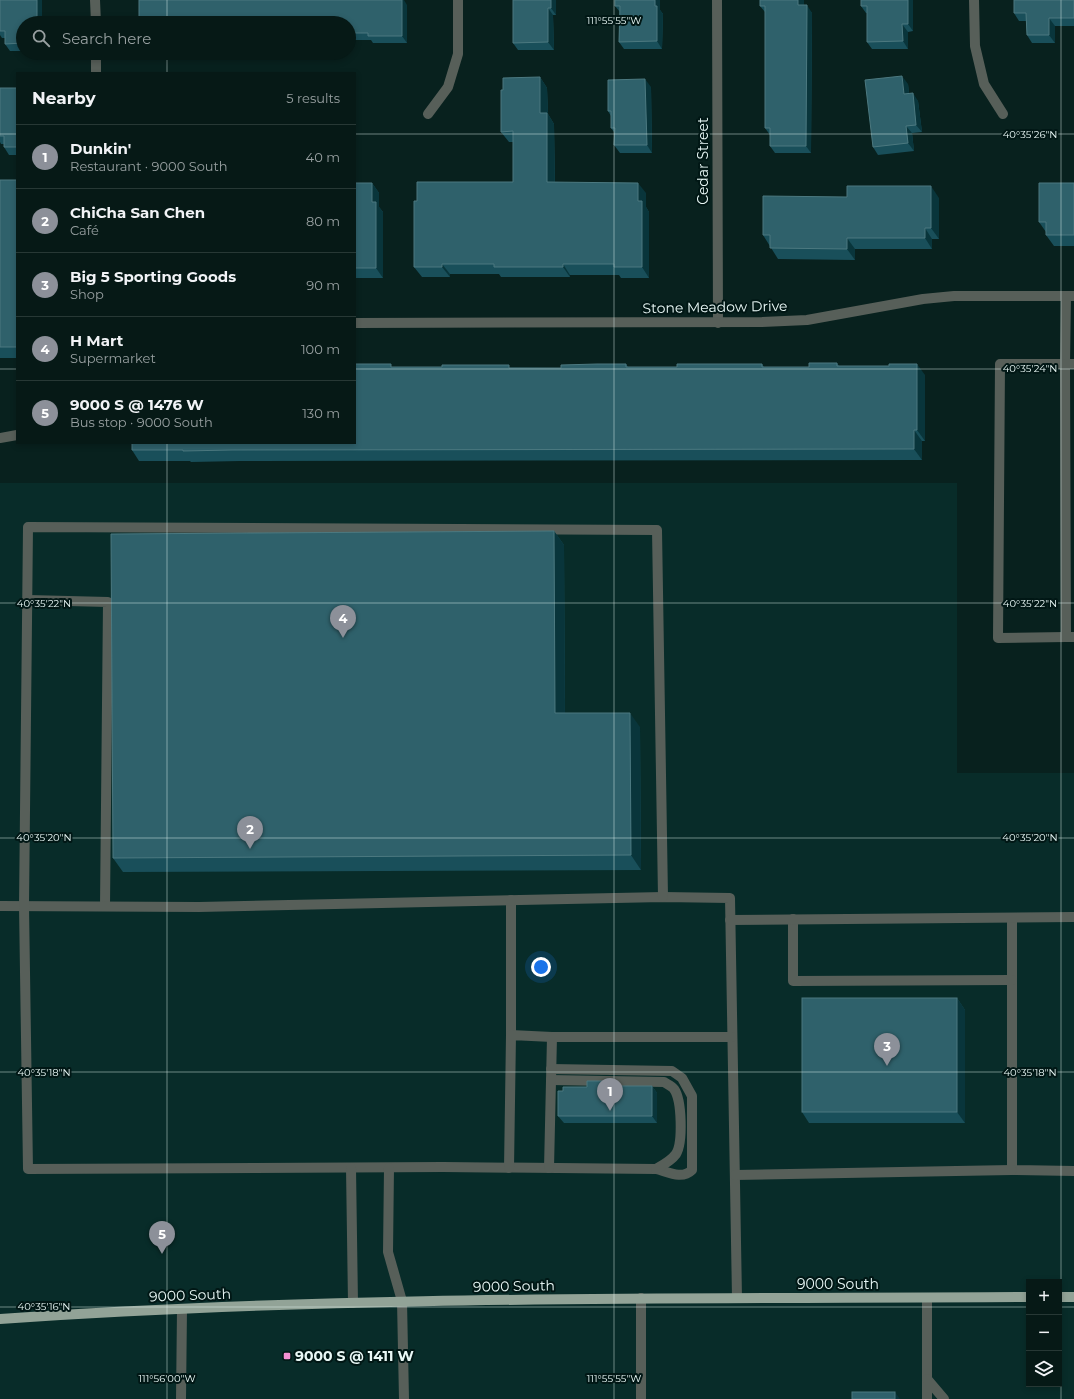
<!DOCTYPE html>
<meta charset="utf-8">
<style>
:root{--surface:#061916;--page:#0f221f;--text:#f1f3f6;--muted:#98a0a1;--line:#273835;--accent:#8c9099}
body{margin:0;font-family:Montserrat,sans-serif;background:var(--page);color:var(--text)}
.controls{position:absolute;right:12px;bottom:12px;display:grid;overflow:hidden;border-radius:0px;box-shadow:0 2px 6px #0003}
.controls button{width:36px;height:36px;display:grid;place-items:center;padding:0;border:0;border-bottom:1px solid var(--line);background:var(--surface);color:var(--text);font:20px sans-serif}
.you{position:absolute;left:541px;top:967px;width:14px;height:14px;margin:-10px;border:3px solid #fff;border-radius:50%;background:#1a73e8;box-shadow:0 0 0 6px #1a73e833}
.badge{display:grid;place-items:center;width:26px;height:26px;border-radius:50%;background:var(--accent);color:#fff;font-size:13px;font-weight:700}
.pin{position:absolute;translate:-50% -33px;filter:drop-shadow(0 1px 2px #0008)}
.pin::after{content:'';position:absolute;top:21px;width:14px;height:12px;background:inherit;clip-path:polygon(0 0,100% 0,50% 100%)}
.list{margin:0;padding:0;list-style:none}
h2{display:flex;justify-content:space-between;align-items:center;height:52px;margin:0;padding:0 16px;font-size:17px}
h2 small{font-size:13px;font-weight:400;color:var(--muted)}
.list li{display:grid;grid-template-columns:26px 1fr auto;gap:12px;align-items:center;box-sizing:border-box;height:64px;padding:0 16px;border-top:1px solid var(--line)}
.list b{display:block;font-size:15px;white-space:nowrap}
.list p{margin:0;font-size:13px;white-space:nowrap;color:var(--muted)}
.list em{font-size:13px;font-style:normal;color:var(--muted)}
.icon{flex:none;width:22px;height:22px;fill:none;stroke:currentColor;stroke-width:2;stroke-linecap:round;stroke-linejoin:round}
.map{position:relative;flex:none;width:1074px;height:1399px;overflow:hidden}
.search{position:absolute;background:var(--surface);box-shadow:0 2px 6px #0003;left:16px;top:16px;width:340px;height:44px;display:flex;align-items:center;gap:10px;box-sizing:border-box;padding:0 14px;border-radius:22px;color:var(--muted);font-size:15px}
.panel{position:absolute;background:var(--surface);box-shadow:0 2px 6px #0003;left:16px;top:72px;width:340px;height:372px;border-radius:0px}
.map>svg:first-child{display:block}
.built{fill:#082c29;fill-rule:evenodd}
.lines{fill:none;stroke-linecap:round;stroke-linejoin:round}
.minor{stroke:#575f59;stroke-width:10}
.major{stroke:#92a397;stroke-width:10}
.wall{fill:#194f5a}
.shaded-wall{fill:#09353b}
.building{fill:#2f616b;stroke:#4c7980}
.ticks{fill:none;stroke:#e9f8f6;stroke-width:1;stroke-opacity:0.45}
.poi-dot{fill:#f491d3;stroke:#011715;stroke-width:1.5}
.labels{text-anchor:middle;stroke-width:4;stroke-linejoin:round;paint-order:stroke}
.street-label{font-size:14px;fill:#e9f8f6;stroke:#011715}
.poi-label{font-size:14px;font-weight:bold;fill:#e9f8f6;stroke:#011715;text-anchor:start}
.ticks-label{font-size:10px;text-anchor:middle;fill:#e9f8f6;stroke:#011715;stroke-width:4;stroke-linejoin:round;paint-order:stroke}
</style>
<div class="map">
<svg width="1074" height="1399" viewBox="0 0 1074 1399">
<rect width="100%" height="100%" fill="#08211e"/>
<!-- built -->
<path class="built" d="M0,483H957V773H1074V1399H0ZM1029,1282H1059V1384H1029Z"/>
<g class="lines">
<!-- minor -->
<g class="minor">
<polyline points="95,0 96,23"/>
<polyline points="717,0 718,323"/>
<polyline points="974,0 975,46 984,84 1003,114"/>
<polyline points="96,53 96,73"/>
<polyline points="428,114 448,87 458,54 458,0"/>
<polyline points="1066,296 1065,364 1000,364 998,638 1066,637"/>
<polyline points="355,323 762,322 807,320 923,299 954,296 1074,296"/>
<polyline points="1074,364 1065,364 1066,637 1074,637"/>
<polyline points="0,438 17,435"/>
<polyline points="28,600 108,602 105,906"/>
<polyline points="511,900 511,1035"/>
<polyline points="0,906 199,907 663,897 730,898 737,1298"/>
<polyline points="1012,918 1012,1170 1074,1171"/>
<polyline points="793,919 793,981 1012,980"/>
<polyline points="730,920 1074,917"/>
<path d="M551,1069L672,1071L682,1078L692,1096V1170C682,1180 668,1172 656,1169L443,1167L28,1169L24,906L28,527L657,530L663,897"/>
<path d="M551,1080L664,1082C667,1084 672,1086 674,1089C682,1100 683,1143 676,1154C671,1161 663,1165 656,1169"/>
<polyline points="351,1168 353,1303"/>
<polyline points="389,1168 388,1252 402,1301 404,1399"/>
<polyline points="509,1168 511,1035 552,1037"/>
<polyline points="549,1168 552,1037 732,1037"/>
<polyline points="735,1175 1012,1170"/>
<polyline points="641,1298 641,1399"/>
<polyline points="927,1298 927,1399"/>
<polyline points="927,1379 944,1399"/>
<polyline points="181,1399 182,1309"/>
</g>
<!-- major -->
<g class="major">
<polyline points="1059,1297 1074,1297"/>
<path d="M0,1319C342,1295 686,1299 1029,1297"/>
</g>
</g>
<!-- wall -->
<g class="wall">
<polygon points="0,0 42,0 42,23 23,23 23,51 10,51 5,44 5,38 2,38 0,35"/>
<polygon points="556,0 556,15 553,15 554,50 518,50 513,43"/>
<polygon points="615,0 660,0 660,10 663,14 662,49 624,49 619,42 620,12 615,6"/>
<polygon points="913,0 913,31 908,32 908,49 872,49 867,42 867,13 866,13 861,6"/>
<polygon points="1074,0 1074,26 1055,26 1055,43 1032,43 1027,35 1026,21 1019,21 1014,13"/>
<polygon points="407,5 407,43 373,43 371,40 349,40 349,23 139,23"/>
<polygon points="804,5 812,13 811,153 775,153 770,146 770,135 765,128 765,12 760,6"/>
<polygon points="540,77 547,88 548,114 554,124 555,182 646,193 646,207 649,212 649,278 621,278 619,275 570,275 570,277 501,277 499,274 450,274 450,277 422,277 414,267 417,201 513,182 513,142 509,142 501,132 503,90"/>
<polygon points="908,84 909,94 918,101 922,132 912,133 914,151 878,155 873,147"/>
<polygon points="651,87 652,153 620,153 614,145 614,132 611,128 611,116 608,111"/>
<polygon points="0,88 17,88 17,155 9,155 4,147 4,144 1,144 0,142"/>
<rect x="0" y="180" width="17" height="178"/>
<polygon points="355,183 372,183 379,193 379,207 383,212 383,278 355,278"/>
<polygon points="1074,183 1074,246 1054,246 1046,235 1046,232 1039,222"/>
<polygon points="939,198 939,239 932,239 932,249 855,249 855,260 778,259 763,235"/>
<polygon points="837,363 839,366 925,375 925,441 922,441 922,460 240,461 191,462 190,461 139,461 132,450 393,367 561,368 626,364 628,367 677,367 762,364 764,367 809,367"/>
<polygon points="554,531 564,545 565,713 640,727 641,870 123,872 113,858"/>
<polygon points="957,998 965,1010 965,1123 809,1123 802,1112"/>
<polygon points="611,1081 615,1086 652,1086 657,1093 657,1123 564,1123 558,1116 563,1091 587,1087"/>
</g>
<!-- shaded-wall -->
<g class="shaded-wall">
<rect x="37" y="0" width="5" height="23"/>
<polygon points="402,0 404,0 407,5 407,43 402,36"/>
<polygon points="551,0 556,0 556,15 551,8"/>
<polygon points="655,0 660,0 660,10 663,14 662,49 657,41"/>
<polygon points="798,0 804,0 804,13 798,5"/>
<polygon points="908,0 913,0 913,31 908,24"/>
<polygon points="807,5 812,13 811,153 806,146"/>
<polygon points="548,8 553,15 554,50 548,42"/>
<polygon points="1049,18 1055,26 1055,43 1049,35"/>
<polygon points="902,24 908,32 908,49 903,41"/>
<polygon points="902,76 908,84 910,102 904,94"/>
<polygon points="540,77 547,88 548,114 554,124 555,193 547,182 540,113"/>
<polygon points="645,79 651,87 652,153 647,145"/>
<polygon points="913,93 918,101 922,132 916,125"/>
<polygon points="906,126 912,133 914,151 908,143"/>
<polygon points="372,183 379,193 379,207 383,212 383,278 376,268 372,202"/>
<polygon points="638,183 646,193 646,207 649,212 649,278 642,267 638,201"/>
<polygon points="931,186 939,198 939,239 931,228"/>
<polygon points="925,228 932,239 932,249 925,238"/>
<polygon points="847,238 855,249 855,260 847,249"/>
<polygon points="442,264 450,274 450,277 442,267"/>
<polygon points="563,264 570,275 570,277 563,267"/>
<polygon points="917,364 925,375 925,441 917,430"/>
<polygon points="914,430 922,441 922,460 914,449"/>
<polygon points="554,531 564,545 565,727 555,713"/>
<polygon points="630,713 640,727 641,870 631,855"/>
<polygon points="957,998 965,1010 965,1123 957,1112"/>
<polygon points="611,1081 617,1088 611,1086"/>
<polygon points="652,1086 657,1093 657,1123 652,1116"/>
<polygon points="895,1392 900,1399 895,1399"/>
</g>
<!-- building -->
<g class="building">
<polygon points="0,0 37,0 37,23 23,23 23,43 5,44 5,31 0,31"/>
<polygon points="139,0 402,0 402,36 368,36 368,33 349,33 349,23 333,23 333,18 207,21 208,23 139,23"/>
<polygon points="513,0 551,0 551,8 548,8 548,42 513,43"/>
<polygon points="615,0 655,0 655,6 657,6 657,41 619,42 620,6 615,6"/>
<polygon points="760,0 798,0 798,5 807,5 806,146 770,146 770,128 765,128 765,6 760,6"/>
<polygon points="861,0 908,0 908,24 902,24 903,41 867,42 867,6 861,6"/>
<polygon points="1014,0 1074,0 1074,18 1049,18 1049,35 1027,35 1026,13 1014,13"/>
<polygon points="902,76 904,94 913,93 916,125 906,126 908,143 873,147 865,80"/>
<polygon points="540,77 540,113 547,113 547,182 638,183 638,201 642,201 642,267 614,267 614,264 563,264 563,267 494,267 494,264 442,264 442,267 414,267 414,201 417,201 417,182 513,182 513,131 501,132 501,90 503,90 503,78"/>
<polygon points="645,79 647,145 614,145 615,128 611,128 611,111 608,111 608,80"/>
<polygon points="0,88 17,88 17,147 4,147 4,136 0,136"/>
<rect x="0" y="180" width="17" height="167"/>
<polygon points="355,183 372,183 372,202 376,202 376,268 355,268"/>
<polygon points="1039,183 1074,183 1074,235 1046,235 1046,222 1039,222"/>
<polygon points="847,186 931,186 931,228 925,228 925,238 847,238 847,249 770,248 770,235 763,235 763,196 847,197"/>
<polygon points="809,363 837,363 837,366 889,366 889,364 917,364 917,430 914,430 914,449 232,450 183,451 183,450 132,450 132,443 355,443 355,364 391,364 391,367 442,367 442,365 509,365 509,368 561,368 561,365 597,364 626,364 626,367 677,367 677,364 762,364 762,367 809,367"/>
<polygon points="554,531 555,713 630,713 631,855 113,858 111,534"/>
<rect x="802" y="998" width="155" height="114"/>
<polygon points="587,1081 611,1081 611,1086 652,1086 652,1116 558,1116 558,1091 563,1091 563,1087 587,1087"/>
<rect x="852" y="1392" width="43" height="7"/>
</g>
<!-- ticks -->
<path class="ticks" d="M167,0V23M614,0V1399M1061,0V1399M167,53V73M0,134H17M355,134H1074M0,369H17M355,369H1074M167,443V1399M0,603H1074M0,838H1074M0,1072H1074M0,1307H1029M1059,1307H1074"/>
<!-- markers -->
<rect class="poi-dot" x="283" y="1352" width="8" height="8" rx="2"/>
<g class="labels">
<!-- street labels -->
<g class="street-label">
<text transform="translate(703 161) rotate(-90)" y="5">Cedar Street</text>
<text transform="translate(715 307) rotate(-1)" y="5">Stone Meadow Drive</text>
<text x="838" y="1289">9000 South</text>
<text transform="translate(514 1286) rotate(-1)" y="5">9000 South</text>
<text transform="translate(190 1295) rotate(-2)" y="5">9000 South</text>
</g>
<!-- poi labels -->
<g class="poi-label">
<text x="295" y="1361">9000 S @ 1411 W</text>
</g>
</g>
<g class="ticks-label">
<text x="614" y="24">111°55'55"W</text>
<text x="1030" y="138">40°35'26"N</text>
<text x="1030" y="372">40°35'24"N</text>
<text x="44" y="607">40°35'22"N</text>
<text x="1030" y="607">40°35'22"N</text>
<text x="44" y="841">40°35'20"N</text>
<text x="1030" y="841">40°35'20"N</text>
<text x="44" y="1076">40°35'18"N</text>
<text x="1030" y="1076">40°35'18"N</text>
<text x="44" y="1310">40°35'16"N</text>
<text x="167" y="1382">111°56'00"W</text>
<text x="614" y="1382">111°55'55"W</text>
</g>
</svg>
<div class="controls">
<button>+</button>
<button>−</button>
<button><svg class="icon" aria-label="layers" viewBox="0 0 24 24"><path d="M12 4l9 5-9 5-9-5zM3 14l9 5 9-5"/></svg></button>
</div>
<div class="you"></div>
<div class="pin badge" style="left:610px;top:1111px">1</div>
<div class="pin badge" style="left:250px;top:849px">2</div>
<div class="pin badge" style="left:887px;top:1066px">3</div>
<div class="pin badge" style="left:343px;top:638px">4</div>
<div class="pin badge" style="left:162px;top:1254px">5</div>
<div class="search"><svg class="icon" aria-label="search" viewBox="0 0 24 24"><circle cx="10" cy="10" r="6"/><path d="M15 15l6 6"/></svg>Search here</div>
<section class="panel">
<h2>Nearby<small>5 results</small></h2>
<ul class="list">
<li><span class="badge">1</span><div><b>Dunkin'</b><p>Restaurant · 9000 South</p></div><em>40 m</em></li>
<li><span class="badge">2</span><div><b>ChiCha San Chen</b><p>Café</p></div><em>80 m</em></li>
<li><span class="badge">3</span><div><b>Big 5 Sporting Goods</b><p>Shop</p></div><em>90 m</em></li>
<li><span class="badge">4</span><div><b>H Mart</b><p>Supermarket</p></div><em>100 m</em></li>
<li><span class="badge">5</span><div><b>9000 S @ 1476 W</b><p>Bus stop · 9000 South</p></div><em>130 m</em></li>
</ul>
</section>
</div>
